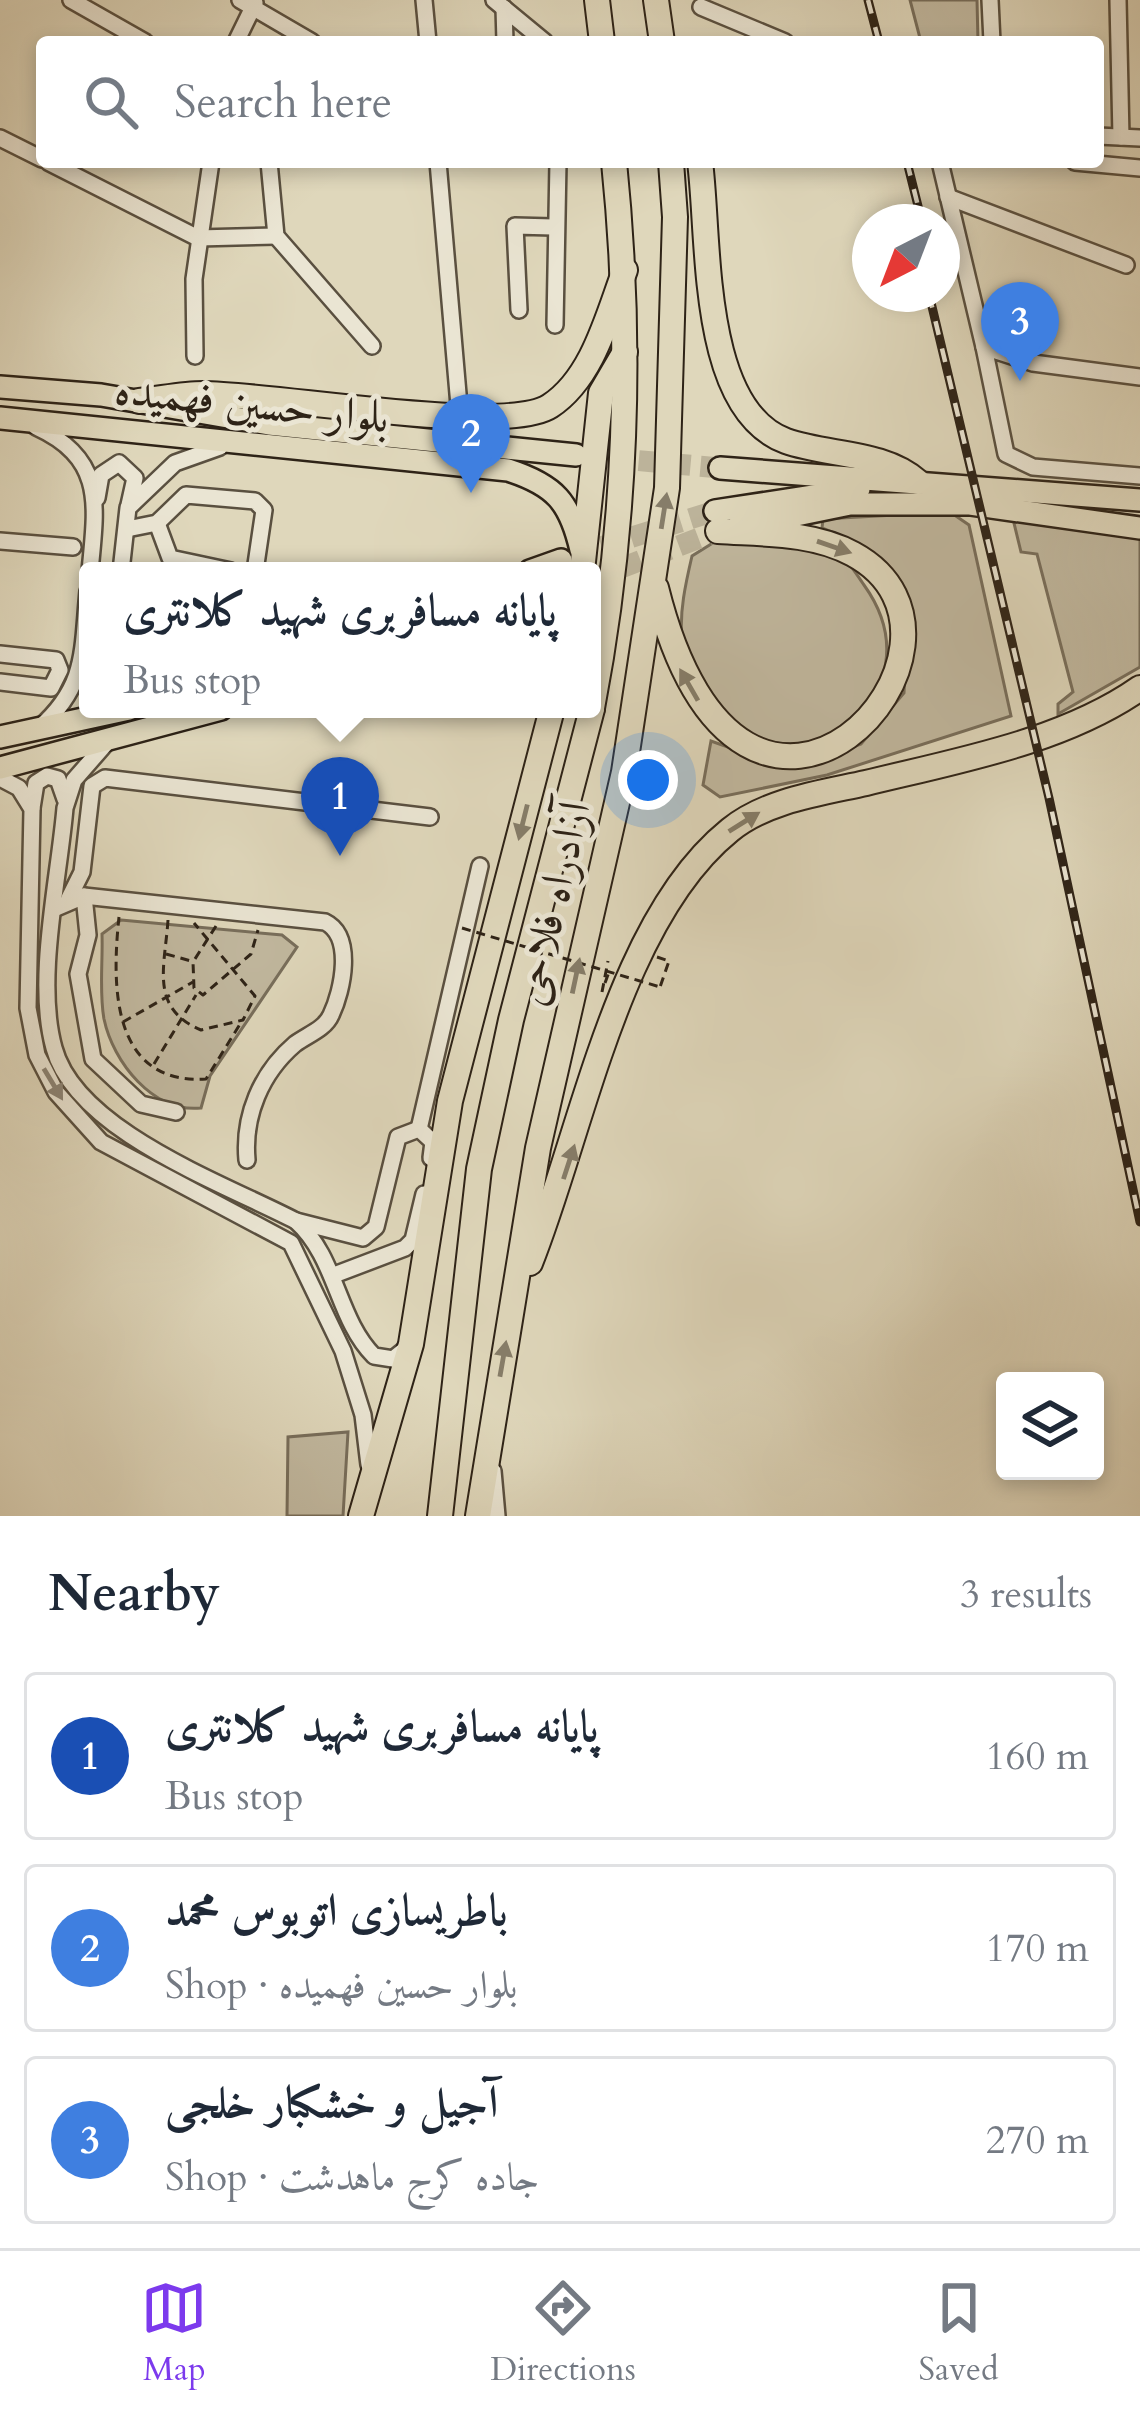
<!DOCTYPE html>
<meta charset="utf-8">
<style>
:root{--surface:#fff;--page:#f2f2f3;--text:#1f2937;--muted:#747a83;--line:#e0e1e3;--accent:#7c3aed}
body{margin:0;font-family:Cardo,Amiri,serif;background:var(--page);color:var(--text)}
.controls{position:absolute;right:36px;bottom:36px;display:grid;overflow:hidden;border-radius:12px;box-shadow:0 6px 18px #0003}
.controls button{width:108px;height:108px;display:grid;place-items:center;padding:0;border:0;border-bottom:3px solid var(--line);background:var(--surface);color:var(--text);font:60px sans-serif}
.compass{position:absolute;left:852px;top:204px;width:108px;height:108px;border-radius:50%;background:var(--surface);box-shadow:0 6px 18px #0003;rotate:222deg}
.you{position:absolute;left:648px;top:780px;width:42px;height:42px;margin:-30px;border:9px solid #fff;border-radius:50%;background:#1a73e8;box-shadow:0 0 0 18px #1a73e833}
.badge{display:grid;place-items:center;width:78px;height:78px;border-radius:50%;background:var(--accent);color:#fff;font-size:39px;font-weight:700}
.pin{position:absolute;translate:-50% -99px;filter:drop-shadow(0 3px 6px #0008)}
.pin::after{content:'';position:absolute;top:63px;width:42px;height:36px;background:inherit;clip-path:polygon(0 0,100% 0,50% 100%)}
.popup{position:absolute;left:79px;top:562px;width:522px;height:156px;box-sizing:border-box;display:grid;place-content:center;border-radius:12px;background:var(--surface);filter:drop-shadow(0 3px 9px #0005);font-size:39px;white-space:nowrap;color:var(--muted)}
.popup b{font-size:45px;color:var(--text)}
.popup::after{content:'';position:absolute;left:50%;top:100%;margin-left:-24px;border:24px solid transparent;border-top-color:var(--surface)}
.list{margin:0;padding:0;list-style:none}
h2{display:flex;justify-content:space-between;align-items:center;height:156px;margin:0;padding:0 48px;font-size:51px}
h2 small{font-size:39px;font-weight:400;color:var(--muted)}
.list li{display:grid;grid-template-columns:78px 1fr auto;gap:36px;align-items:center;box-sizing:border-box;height:168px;margin:0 24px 24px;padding:0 24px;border:3px solid var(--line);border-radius:12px}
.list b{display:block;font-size:45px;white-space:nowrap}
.list p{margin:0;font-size:39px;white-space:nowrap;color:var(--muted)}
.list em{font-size:39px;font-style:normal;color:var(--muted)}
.icon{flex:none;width:66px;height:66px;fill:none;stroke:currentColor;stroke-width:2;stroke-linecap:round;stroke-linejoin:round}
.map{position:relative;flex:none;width:1140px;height:1516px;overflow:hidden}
.search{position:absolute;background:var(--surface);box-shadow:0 6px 18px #0003;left:36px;right:36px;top:36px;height:132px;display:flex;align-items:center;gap:30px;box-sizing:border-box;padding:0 42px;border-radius:12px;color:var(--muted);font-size:45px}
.sheet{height:732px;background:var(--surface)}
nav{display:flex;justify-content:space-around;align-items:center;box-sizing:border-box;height:168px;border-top:3px solid var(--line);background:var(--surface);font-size:33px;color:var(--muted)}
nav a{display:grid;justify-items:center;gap:6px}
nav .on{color:var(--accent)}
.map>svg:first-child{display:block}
.green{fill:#c1b89f;stroke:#786e5b;stroke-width:3}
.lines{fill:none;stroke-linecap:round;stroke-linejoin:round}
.major-tunnel{stroke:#bcb39a;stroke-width:21;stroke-dasharray:21 10;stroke-linecap:butt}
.minor-casing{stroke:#5a5040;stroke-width:20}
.major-casing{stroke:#2e2317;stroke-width:26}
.highway-casing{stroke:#2e2317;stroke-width:28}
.path{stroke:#2e2317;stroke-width:3;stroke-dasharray:9 6;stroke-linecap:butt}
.minor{stroke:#eae5d3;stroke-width:15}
.major{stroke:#dfd7bb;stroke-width:21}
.highway{stroke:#dfd7bb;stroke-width:24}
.rail-casing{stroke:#2e2317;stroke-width:9}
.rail{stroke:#eae5d3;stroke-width:4.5;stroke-dasharray:14;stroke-linecap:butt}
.path-bridge{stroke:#2e2317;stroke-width:3;stroke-dasharray:9 6;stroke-linecap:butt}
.oneway{fill:#867d69}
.oneway2{fill:#8c8475}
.labels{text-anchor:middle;stroke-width:10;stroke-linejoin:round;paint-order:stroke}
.street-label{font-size:45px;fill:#2e2317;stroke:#eae5d3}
</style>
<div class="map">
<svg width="1140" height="1516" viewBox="0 0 1140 1516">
<rect width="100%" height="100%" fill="#dfd7bb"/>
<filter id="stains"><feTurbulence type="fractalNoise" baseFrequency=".00167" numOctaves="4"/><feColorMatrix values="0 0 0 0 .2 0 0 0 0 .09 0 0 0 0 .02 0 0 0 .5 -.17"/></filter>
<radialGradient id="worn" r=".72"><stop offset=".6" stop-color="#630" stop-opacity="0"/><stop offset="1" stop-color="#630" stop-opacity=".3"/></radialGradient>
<!-- green -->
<g class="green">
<polygon points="910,0 977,0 978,42 921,42"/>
<polygon points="950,512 969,525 1011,716 827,775 720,797 703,785 711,741 767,761 833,755 861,744 904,693 907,629 849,539 822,528 823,519"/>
<polygon points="1013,519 1140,539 1140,667 1058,714 1058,704 1073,692 1037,554 1021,552"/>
<path d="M716,541C743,543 812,540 834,551C847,557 856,574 864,585C943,695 797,802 715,708C671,658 678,616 692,556Z"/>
<path d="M121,920L282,935L297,947L210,1076L201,1108C153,1113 113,1062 104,1019C99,992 103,961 102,934Z"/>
<polygon points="348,1432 343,1516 287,1516 288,1437"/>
</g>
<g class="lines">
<!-- major-tunnel -->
<g class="major-tunnel">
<polyline points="577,455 720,468"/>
<polyline points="572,556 715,511"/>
<polyline points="592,579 718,531"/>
</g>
<defs>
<g id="minor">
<polyline points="71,0 145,42"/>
<polyline points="240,0 312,42"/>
<polyline points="424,0 428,42"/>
<polyline points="494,0 545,42"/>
<polyline points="990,0 992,42"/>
<polyline points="1118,0 1121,137"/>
<polyline points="701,7 785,42"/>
<polyline points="504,8 505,42"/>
<polyline points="236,42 255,3"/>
<polyline points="1098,136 1140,138"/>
<polyline points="0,138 42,159"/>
<polyline points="48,162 198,238 276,236"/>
<polyline points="269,162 276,236 372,346"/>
<polyline points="438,162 460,417"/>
<polyline points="940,162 984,347"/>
<polyline points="1075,162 1140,168"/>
<polyline points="948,197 1126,265"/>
<polyline points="519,310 515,226 553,227"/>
<polyline points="555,325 558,162"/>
<polyline points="195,356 194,279 211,162"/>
<polyline points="1140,377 1033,363 984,347 1006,454 1033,467 1140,476"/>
<path d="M36,427C106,459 96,506 90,571"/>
<polyline points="97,498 101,475 119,463 135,478 129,505"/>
<polyline points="157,523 170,558 231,571"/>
<polyline points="127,529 157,523 186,495 255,501 264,510 255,571"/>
<polyline points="0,541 73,547"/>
<polyline points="121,571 128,508 175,463 220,447"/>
<polyline points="0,654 56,660 60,670 51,688 0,682"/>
<path d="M39,728C87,686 82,651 88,591"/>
<path d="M109,740L74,780L65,808C59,879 35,980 54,1048C76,1131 225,1184 296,1221C337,1258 337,1319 374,1356L393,1359L409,1346"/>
<polyline points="0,778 19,788 32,809 28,1008 37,1055 56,1092 101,1142 291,1243 343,1351 363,1415 369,1465"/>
<polyline points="32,808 36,783 47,776 58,779 65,799"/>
<polyline points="84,896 88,935 78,974 93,1059 141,1104 176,1112"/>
<polyline points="69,898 82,872 92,786 105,778 430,817"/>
<path d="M56,908L84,896L325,922C354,936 343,990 331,1015C325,1029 307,1035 295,1044C261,1073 243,1116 247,1160"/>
<polyline points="419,1129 480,866"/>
<polyline points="296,1221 363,1238 376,1227 398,1137 419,1129 433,1142 431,1158"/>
<polyline points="334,1275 405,1248 413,1240 424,1194"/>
<polyline points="493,1471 497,1516"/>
</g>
<g id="major">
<polyline points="0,387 101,395 269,424 576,455"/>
<path d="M0,418L508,470C555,485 570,502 581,550"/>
<polyline points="720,468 1140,500"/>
<polyline points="715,511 859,489"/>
<polyline points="737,527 850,504 970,504 1140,528"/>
<polyline points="530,571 561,560"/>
<polyline points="0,737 129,709"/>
<polyline points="0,768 221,709"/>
</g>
<g id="highway">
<polyline points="597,0 602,42"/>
<polyline points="656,0 662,42"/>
<path d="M700,162C710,238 699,409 786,441C828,456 883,451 918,482"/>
<path d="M139,401C160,399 182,394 203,394C274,394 504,436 550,406C593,378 608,315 625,270"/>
<polyline points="582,571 601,393 625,352"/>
<path d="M656,588C744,942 1014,641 853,554C813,532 762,534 718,531"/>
<path d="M592,708C627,526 633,347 614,162"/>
<path d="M530,1263C582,1133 618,920 730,830C767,800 821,793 866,783C956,761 1063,742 1140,688"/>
<polyline points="361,1516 411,1344 450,1101 552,709"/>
<polyline points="440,1516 479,1169 511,1020 592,709"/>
<polyline points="478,1516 538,1148 624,772 667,488 675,217 671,162"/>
</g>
</defs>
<!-- minor casing -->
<use href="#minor" class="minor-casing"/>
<!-- major casing -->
<use href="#major" class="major-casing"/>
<!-- highway casing -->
<use href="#highway" class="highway-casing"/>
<!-- path -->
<g class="path">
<path d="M119,917C112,983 110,1085 206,1079L242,1021"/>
<path d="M168,920C165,967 149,1008 201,1030L243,1020L255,996L194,923"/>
<polyline points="216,926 193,962 194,988 203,995 251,954 258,930"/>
<polyline points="166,954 191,961"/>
<polyline points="657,957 669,961 660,987"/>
<polyline points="605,983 609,972"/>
<polyline points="602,992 608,961"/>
<polyline points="123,1022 193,982"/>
<polyline points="154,1064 196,995"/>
</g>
<!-- minor -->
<use href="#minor" class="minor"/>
<!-- major -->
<use href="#major" class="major"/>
<!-- highway -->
<use href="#highway" class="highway"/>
<defs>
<g id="rail">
<polyline points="868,0 879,42"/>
<polyline points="907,162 922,222"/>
<polyline points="929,294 1049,798 1140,1222"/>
</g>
</defs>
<!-- rail casing -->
<use href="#rail" class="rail-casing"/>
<!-- rail -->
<use href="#rail" class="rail"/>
<!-- path-bridge -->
<polyline class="path-bridge" points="462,928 660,987"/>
</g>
<!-- one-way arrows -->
<defs><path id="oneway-solid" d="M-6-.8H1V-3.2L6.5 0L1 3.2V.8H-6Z" transform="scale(3)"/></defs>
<g class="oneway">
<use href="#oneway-solid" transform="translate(664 511) rotate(-81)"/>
<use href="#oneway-solid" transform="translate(834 547) rotate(19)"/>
<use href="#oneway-solid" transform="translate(689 685) rotate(-120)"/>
<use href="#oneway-solid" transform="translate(523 822) rotate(104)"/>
<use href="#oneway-solid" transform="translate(744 822) rotate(-32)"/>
<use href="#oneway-solid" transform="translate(576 976) rotate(-78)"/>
<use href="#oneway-solid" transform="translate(569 1162) rotate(-72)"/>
<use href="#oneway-solid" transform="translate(503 1359) rotate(-80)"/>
</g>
<use class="oneway2" href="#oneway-solid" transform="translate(53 1084) rotate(59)"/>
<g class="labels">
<!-- street labels -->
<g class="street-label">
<text transform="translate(252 402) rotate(6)" y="16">بلوار حسین فهمیده</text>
<text transform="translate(551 903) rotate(-77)" y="16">آزادراه فلاحی</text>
</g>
</g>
<rect width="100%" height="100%" filter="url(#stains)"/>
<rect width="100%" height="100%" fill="url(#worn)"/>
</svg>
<div class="controls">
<button><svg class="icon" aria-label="layers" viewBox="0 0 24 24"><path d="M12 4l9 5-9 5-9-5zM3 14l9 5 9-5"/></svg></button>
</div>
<svg class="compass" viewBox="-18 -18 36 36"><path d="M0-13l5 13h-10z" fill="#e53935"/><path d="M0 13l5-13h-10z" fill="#747a83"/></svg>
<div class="you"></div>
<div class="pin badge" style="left:340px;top:856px;background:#1a4fb4">1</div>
<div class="popup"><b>پایانه مسافربری شهید کلانتری</b>Bus stop</div>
<div class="pin badge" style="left:471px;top:493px;background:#3f7fe0">2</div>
<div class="pin badge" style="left:1020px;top:381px;background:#3f7fe0">3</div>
<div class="search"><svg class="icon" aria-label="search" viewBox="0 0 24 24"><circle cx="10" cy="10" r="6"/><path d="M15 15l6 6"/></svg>Search here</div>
</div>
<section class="sheet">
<h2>Nearby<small>3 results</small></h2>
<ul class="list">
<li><span class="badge" style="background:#1a4fb4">1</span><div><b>پایانه مسافربری شهید کلانتری</b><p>Bus stop</p></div><em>160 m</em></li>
<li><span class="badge" style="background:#3f7fe0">2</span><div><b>باطریسازی اتوبوس محمد</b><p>Shop · بلوار حسین فهمیده</p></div><em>170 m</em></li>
<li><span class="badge" style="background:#3f7fe0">3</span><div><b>آجیل و خشکبار خلجی</b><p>Shop · جاده کرج ماهدشت</p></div><em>270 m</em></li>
</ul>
</section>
<nav>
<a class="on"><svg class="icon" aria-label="map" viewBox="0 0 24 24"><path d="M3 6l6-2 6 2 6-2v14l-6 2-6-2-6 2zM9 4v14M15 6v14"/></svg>Map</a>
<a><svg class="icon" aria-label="directions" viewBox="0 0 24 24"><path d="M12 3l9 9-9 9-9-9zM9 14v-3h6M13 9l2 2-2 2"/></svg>Directions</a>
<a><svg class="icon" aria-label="saved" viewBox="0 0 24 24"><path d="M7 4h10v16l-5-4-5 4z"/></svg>Saved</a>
</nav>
